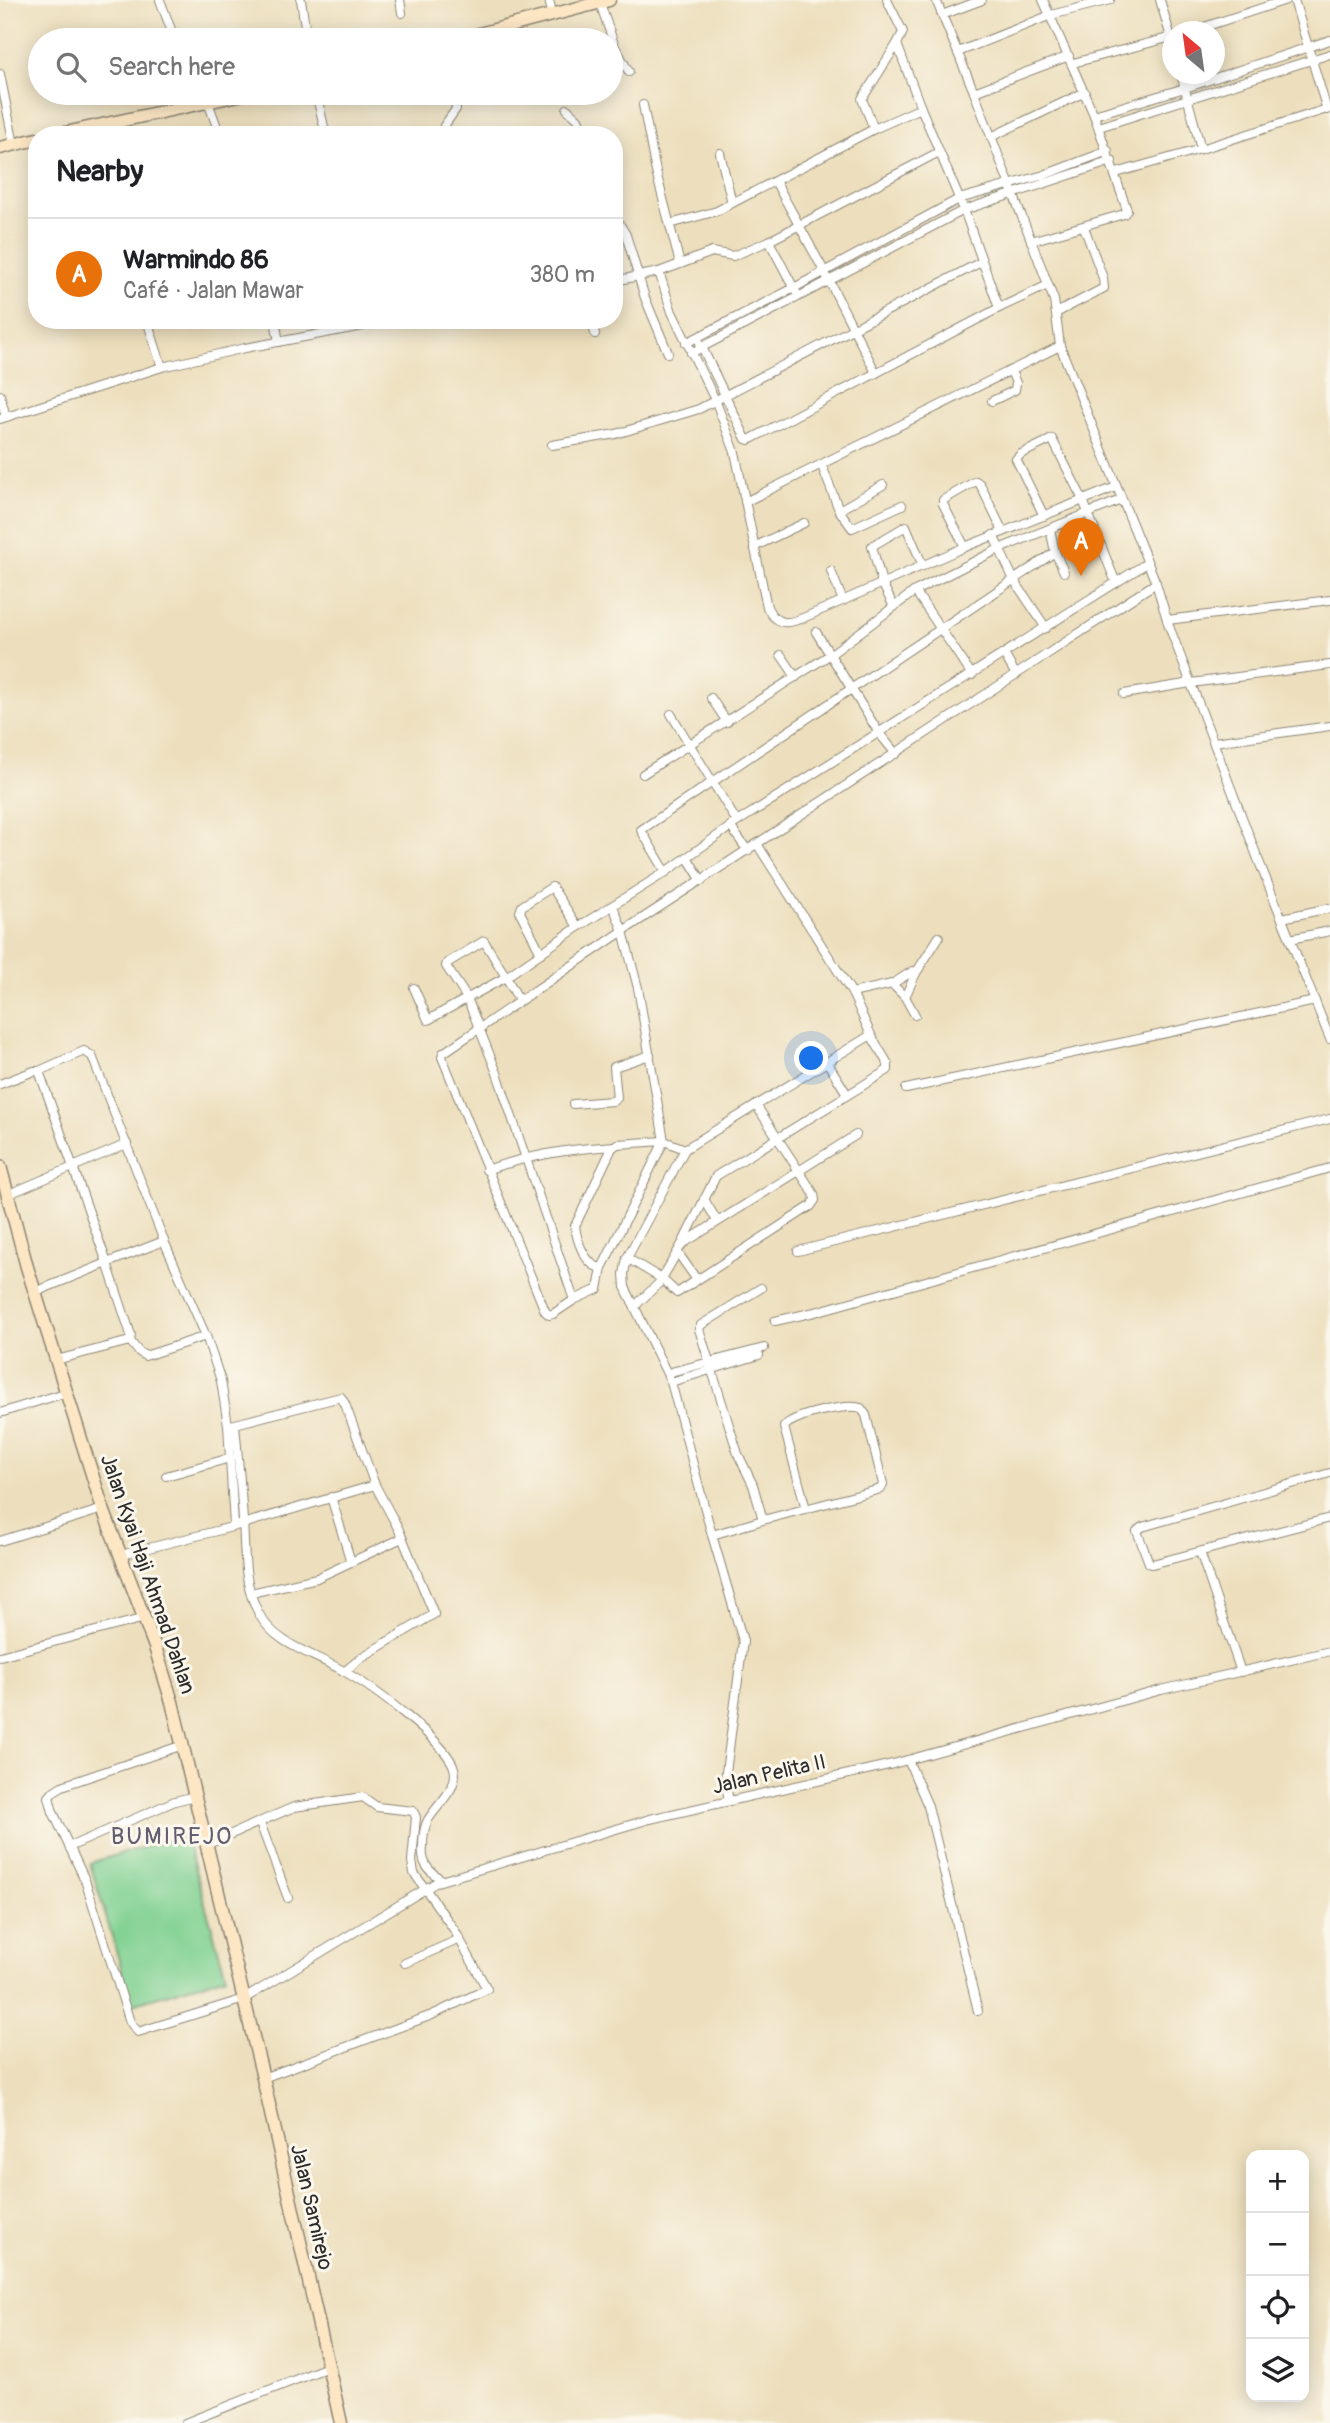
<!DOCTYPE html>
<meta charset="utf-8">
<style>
:root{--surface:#fff;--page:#f6f6f6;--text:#202124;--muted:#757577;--line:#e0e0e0;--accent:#2563eb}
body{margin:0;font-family:Pangolin,sans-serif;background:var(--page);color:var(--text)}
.controls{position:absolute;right:21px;bottom:21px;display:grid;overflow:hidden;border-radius:14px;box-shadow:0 4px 18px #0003}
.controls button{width:63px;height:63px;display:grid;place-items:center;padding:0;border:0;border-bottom:2px solid var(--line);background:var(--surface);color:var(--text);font:35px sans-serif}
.compass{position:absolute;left:1162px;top:21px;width:63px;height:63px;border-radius:50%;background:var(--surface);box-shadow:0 4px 18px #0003;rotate:331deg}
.you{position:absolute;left:812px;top:1059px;width:24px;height:24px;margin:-18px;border:5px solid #fff;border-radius:50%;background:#1a73e8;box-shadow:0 0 0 10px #1a73e833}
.badge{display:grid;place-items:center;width:46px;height:46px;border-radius:50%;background:var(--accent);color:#fff;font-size:23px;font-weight:700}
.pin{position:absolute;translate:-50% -58px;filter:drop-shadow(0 2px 4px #0008)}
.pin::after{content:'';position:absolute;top:37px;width:24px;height:21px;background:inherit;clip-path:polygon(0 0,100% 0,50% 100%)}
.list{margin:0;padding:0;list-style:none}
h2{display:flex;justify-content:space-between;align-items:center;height:91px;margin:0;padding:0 28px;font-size:30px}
h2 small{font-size:23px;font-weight:400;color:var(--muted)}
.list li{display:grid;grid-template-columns:46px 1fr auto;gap:21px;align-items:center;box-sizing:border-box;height:112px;padding:0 28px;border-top:2px solid var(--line)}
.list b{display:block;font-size:26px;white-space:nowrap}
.list p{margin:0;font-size:23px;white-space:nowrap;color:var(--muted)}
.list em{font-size:23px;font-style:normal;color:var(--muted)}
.icon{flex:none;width:38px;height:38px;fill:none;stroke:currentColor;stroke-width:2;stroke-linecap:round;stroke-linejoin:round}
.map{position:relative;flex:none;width:1330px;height:2423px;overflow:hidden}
.search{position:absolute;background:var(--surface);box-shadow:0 4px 18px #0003;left:28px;top:28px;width:595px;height:77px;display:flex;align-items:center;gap:18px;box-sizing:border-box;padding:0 24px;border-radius:38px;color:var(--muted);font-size:26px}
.panel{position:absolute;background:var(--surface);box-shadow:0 4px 18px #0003;left:28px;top:126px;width:595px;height:203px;border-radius:28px}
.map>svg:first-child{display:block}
.pitch{fill:#81d192;stroke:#567e5e;stroke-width:2}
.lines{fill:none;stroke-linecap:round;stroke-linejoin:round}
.street-casing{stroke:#8c8574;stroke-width:10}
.secondary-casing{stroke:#8c8574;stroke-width:15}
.street{stroke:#fff;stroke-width:8}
.secondary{stroke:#fce6c4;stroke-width:12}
.labels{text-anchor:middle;stroke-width:6;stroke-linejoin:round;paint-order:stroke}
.street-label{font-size:21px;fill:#2b2b2b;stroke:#fbf7ec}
.quarter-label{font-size:24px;letter-spacing:2px;fill:#615c6f;stroke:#fbf7ec}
</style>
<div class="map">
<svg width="1330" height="2423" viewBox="0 0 1330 2423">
<rect width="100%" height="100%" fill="#fbf7ec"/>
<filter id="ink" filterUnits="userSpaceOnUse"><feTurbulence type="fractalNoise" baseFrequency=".0143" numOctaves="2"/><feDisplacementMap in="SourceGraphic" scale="14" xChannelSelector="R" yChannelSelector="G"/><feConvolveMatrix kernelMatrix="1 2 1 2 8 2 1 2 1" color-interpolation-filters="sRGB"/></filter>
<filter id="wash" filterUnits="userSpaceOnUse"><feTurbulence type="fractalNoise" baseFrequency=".00686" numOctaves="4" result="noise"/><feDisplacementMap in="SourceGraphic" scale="28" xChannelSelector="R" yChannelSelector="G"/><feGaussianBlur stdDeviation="1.57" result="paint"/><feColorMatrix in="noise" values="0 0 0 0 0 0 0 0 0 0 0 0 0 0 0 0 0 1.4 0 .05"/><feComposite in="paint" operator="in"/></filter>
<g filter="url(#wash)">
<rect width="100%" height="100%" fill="#eddfbd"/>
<!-- pitch -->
<polygon class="pitch" points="185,1835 226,1976 132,2004 90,1863"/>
</g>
<g filter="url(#ink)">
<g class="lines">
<defs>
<g id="street">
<polyline points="160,0 175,40"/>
<polyline points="301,0 307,40"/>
<polyline points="400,0 402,13"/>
<polyline points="549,0 552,13"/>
<polyline points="887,0 903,32 897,44 921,108 964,210 999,308"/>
<polyline points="936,0 974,92 1054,300 1060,346 1156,583 1169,626 1258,859 1330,1039"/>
<polyline points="1160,0 1172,41"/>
<polyline points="1294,0 1327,110"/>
<polyline points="600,3 615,47 629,72"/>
<polyline points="942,15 982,0"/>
<polyline points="1189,32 1286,0"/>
<polyline points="958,52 1051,15 1110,0"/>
<polyline points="1073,63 1172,37"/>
<polyline points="0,74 14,145"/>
<polyline points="1181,74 1201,149"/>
<polyline points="974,92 1069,56"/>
<polyline points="189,93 192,105"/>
<polyline points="316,93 326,135"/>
<polyline points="208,102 220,135"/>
<polyline points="643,105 656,172 680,264"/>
<polyline points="567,109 578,119 585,135"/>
<polyline points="1094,115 1185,88 1330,40"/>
<polyline points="1099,127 1330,54"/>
<polyline points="874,129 862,99 897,44"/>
<polyline points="445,135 444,126 456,109 454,93"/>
<polyline points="991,137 1085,92"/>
<polyline points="720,153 732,203"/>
<polyline points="1116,173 1201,149 1330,108"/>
<polyline points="775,181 824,271 876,373"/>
<polyline points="614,214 626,235 645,298 668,353"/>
<polyline points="670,224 717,211 874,129 921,108"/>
<polyline points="769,241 796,292"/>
<polyline points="1031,241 1124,214 1127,210 1094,115 1043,0"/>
<path d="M659,272L672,312L716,402L735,452L767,607C777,629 792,623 810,615L965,547L1116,487"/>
<polyline points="614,281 659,272 712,252 733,256 769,241 939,152"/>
<polyline points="1056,313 1104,288 1103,278 1084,227"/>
<polyline points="147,320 162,367 245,348 395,320"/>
<polyline points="275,320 279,342"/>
<polyline points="592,320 595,334"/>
<polyline points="686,343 794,288 959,199 1044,175 1108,151"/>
<polyline points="700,343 746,439 749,440 999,308 1048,285"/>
<polyline points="691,353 964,210 1112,161"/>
<polyline points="0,395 6,417"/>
<polyline points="992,401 1015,390 1016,383 1011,371"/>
<polyline points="0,419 162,367"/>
<polyline points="552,445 616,434 699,409 981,262"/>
<polyline points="822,466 839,510 852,528 902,505"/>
<polyline points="745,502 1060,346"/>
<polyline points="839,510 883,485"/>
<polyline points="1044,516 1016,459 1021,454 1052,439 1083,500 1116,583"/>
<polyline points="1050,529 1055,552 1064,572"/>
<polyline points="993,535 1014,580 1046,628"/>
<polyline points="754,547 804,523"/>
<polyline points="965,547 943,504 943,500 976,481 980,484 1003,532"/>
<polyline points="831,571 843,601"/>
<polyline points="915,591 999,549 1121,500"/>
<polyline points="894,607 882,583 872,546 906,526 923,566"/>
<polyline points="1167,620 1330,600"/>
<polyline points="816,632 879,733 896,754"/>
<polyline points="1004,654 1016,675"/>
<polyline points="781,655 796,677"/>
<polyline points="1124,694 1191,683 1330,665"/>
<polyline points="711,698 727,722"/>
<polyline points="671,714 737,822"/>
<polyline points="1214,742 1330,726"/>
<polyline points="643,774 831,654 915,591 972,675"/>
<polyline points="730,826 748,851"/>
<polyline points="687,857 702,881"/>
<polyline points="666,872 641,830 1055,552"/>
<polyline points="613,906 623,931 638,988 664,1141 602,1268 598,1289 574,1300 497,1073 467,998 446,966 447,963 484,941 506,977 578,927 666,872 737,822 1147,563"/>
<polyline points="1282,918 1330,908"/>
<polyline points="1290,939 1330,931"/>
<polyline points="541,953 520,912 522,906 552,887 578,927"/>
<polyline points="916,973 939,937"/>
<polyline points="892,984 905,997 915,1015"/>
<polyline points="414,988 428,1020 506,977 519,1000"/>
<polyline points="852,993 892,984 913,971 916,973 905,997"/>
<polyline points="827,1062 847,1094"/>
<polyline points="39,1071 107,1263 164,1241"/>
<polyline points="0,1084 34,1071 39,1071 84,1051 92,1056 164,1241 206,1336 221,1381 228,1425 234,1526"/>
<polyline points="906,1089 1315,1001"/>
<polyline points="573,1104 613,1101 617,1098 614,1067 650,1055"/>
<polyline points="685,1149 627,1258 624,1274 625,1287 671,1382 759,1355"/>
<path d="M486,1170C530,1155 569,1149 614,1146"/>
<polyline points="9,1194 127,1144"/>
<polyline points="704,1199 717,1221"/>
<polyline points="684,1243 856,1135"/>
<polyline points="798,1251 1330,1119"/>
<polyline points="678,1253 697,1280"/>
<polyline points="627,1258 662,1279 677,1293 811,1206 815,1200 814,1194 756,1105"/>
<path d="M602,1268C585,1266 577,1241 575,1226L612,1148L617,1144L664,1141L685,1149L871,1035L852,993L757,844"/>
<polyline points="35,1292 107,1263 131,1335 130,1341 56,1360"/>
<polyline points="574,1300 553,1314 549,1315 545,1311 442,1057 443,1053 623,931 1156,583"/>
<polyline points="635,1306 660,1282 682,1244 716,1176 888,1070 888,1064 871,1035"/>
<polyline points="775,1321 815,1312 1330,1168"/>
<polyline points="130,1341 138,1351 145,1356 206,1336"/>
<polyline points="667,1373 764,1348"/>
<polyline points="671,1382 712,1535"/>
<polyline points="0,1413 68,1392"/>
<polyline points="231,1425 341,1397 345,1404 375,1485 399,1530 434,1614 362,1657 345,1671"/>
<path d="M235,1425C238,1457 241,1489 243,1520C245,1553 243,1584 259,1614C276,1646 316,1654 345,1672C372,1687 441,1738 453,1765C462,1786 438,1803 428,1820C424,1827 423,1837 423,1846C421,1863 428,1871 442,1880"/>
<polyline points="1330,1473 1142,1527 1137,1531 1149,1563 1152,1564 1330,1518"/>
<polyline points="166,1476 230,1458"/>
<polyline points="331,1497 351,1562"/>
<path d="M763,1520L881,1489L883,1484L866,1415L861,1408C848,1403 792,1415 784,1427L806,1509"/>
<polyline points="0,1541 103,1509"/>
<polyline points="1200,1552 1241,1672"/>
<polyline points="121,1555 236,1526 375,1485"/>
<polyline points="251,1593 317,1578 402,1538"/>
<polyline points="0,1656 145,1618"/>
<polyline points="183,1745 62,1786 54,1791 49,1797 53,1812 85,1880 130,2022 138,2032 244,1999 437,1882 650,1819 893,1764 1161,1690 1330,1651"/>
<polyline points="908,1760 928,1806 978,2011"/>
<polyline points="729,1801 725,1780 743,1641 712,1535 763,1520 753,1485 738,1454 699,1329 701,1325 761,1288"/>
<polyline points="260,1823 288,1898"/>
<polyline points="206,1845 294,1807 363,1797 377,1807 413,1811 416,1817 412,1861 414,1873 455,1931 487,1989 432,2015 263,2078"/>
<polyline points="69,1847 175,1801 195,1796"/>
<polyline points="405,1963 460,1939"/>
<polyline points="185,2423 328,2367"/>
</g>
<g id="secondary">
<polyline points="456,40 609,0"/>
<polyline points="56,135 248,93"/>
<polyline points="0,148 37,139"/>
<polyline points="0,1166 27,1267 103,1509 155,1647 172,1702 263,2078 341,2423"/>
</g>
</defs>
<!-- street casing -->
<use href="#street" class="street-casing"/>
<!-- secondary casing -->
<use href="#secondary" class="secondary-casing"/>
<!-- street -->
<use href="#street" class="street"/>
<!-- secondary -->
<use href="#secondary" class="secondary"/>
</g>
</g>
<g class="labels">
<!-- street labels -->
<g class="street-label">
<text transform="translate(148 1574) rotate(71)" y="7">Jalan Kyai Haji Ahmad Dahlan</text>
<text transform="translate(769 1774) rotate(-13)" y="7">Jalan Pelita II</text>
<text transform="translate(312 2207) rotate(77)" y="7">Jalan Samirejo</text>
</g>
<!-- quarter labels -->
<g class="quarter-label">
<text x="172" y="1844">BUMIREJO</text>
</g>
</g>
</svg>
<div class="controls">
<button>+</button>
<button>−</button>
<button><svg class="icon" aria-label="locate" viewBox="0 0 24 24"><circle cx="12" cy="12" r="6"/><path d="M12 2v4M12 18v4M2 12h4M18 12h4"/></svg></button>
<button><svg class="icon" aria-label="layers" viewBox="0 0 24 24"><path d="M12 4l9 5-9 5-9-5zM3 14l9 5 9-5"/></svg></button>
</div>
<svg class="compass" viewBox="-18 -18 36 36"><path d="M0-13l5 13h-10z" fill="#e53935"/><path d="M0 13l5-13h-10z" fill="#757577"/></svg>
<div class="you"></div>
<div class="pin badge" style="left:1081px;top:576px;background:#e8710a">A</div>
<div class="search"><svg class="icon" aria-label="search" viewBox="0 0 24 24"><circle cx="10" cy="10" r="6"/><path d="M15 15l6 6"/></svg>Search here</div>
<section class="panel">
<h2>Nearby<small></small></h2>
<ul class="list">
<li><span class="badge" style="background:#e8710a">A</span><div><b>Warmindo 86</b><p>Café · Jalan Mawar</p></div><em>380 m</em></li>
</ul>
</section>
</div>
